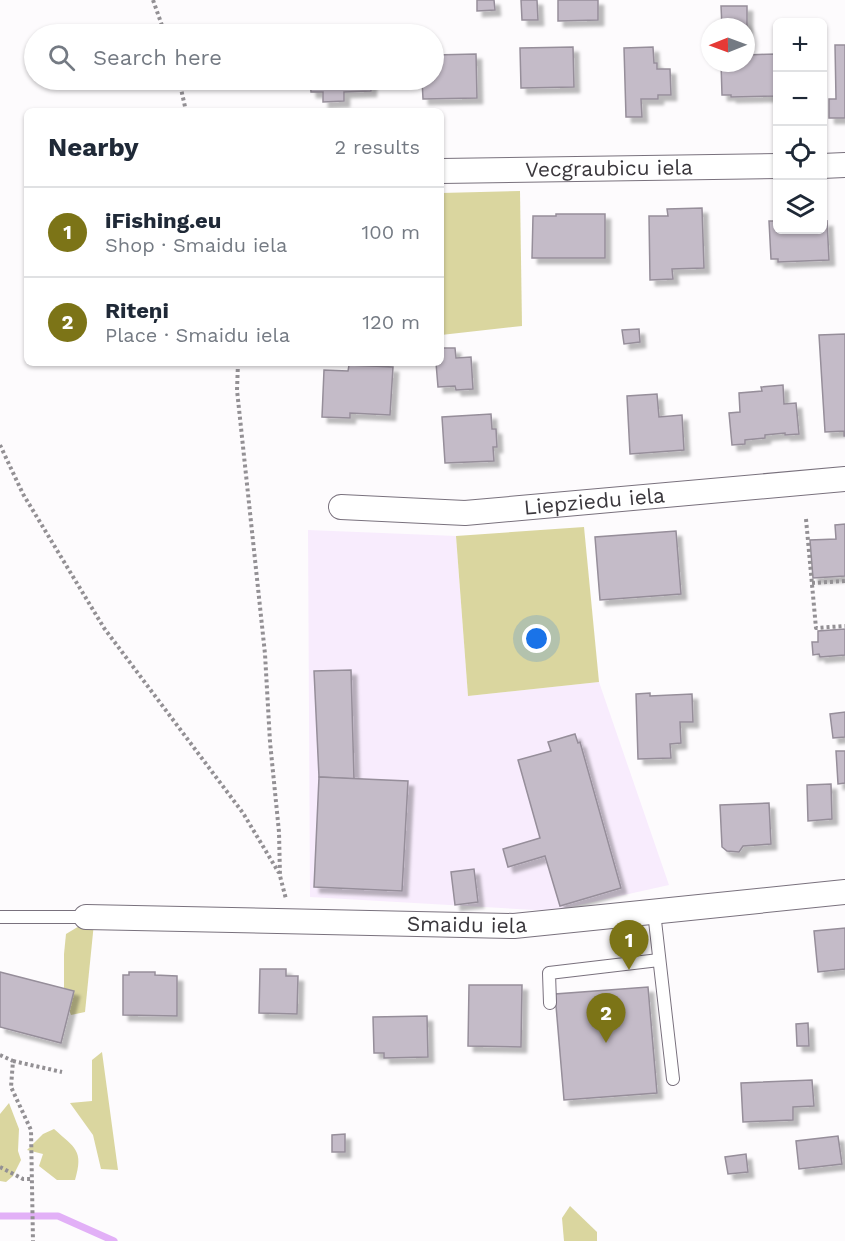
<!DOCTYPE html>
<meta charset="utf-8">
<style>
:root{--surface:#fff;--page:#f6f6f7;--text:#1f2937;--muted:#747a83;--line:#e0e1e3;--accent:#7c7417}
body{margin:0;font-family:"Work Sans",sans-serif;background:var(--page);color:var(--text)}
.controls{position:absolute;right:18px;top:18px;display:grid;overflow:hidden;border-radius:9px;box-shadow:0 2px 4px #0004}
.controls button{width:54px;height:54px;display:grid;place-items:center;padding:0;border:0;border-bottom:2px solid var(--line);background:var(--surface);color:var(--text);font:30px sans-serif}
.compass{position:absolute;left:701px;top:18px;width:54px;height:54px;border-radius:50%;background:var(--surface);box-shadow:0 2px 4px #0004;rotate:269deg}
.you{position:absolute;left:537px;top:639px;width:21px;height:21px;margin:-15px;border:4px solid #fff;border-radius:50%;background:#1a73e8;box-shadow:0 0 0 9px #1a73e833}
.badge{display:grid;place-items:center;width:39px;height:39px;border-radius:50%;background:var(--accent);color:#fff;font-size:20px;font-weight:700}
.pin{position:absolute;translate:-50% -50px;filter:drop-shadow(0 2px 3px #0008)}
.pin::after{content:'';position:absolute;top:32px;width:21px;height:18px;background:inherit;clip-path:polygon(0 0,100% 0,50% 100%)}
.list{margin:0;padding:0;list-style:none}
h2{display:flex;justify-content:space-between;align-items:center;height:78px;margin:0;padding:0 24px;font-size:26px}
h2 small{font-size:20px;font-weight:400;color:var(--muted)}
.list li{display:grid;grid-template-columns:39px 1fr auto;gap:18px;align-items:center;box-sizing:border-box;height:90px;padding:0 24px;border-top:2px solid var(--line)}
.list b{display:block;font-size:22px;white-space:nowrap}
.list p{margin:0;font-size:20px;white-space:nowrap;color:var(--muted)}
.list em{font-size:20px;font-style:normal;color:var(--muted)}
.icon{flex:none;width:33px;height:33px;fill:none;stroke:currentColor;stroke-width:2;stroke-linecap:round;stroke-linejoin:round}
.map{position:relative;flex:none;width:845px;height:1241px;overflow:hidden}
.search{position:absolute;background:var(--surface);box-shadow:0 2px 4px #0004;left:24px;top:24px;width:420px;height:66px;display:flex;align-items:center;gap:15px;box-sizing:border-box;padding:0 21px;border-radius:33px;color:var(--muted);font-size:22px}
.panel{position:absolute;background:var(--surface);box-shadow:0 2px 4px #0004;left:24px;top:108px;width:420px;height:258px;border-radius:9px}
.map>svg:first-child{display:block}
.built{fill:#f8ecfd}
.green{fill:#dad69f}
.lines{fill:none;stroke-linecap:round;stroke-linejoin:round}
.stream{stroke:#e2b0f7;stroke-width:7}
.building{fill:#c4bbc8;stroke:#968e9a;stroke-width:1.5;filter:url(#shadow)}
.lane-casing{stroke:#79717d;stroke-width:14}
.street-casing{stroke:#79717d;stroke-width:26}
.path{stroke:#939094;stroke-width:4;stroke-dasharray:3 3;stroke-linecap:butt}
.lane{stroke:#fff;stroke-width:12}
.street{stroke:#fff;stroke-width:24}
.labels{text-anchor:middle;stroke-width:4.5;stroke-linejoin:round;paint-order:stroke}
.street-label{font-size:21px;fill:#3a373c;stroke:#fff}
</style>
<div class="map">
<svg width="845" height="1241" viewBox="0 0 845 1241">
<defs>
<filter id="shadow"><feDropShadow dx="5.5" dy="5.5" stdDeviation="1.5" flood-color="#0004"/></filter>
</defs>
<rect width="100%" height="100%" fill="#fdfbfd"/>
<!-- built -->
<polygon class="built" points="308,530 456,536 468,696 599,682 669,885 552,911 310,897"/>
<!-- green -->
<g class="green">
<polygon points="520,191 522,326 441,335 441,193"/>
<polygon points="584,527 599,682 468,696 456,536"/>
<polygon points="86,922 94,923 85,1012 71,1015 64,996 64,954 66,934"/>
<polygon points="102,1052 118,1170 101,1169 93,1135 70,1103 92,1101 92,1060"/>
<polygon points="9,1103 19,1129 18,1151 21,1160 13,1176 6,1182 0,1181 0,1114"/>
<path d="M54,1129C75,1148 84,1150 75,1180H57L39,1166L43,1154L27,1150L43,1134Z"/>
<polygon points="570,1206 597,1232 597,1241 564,1241 562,1218"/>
</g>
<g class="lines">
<!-- stream -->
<polyline class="stream" points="0,1216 58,1216 114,1241"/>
</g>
<!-- building -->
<g class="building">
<polygon points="477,0 494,0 495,10 477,11"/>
<polygon points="521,0 537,0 538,20 522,20"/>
<polygon points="558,0 598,0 598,20 558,21"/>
<polygon points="721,6 747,6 747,29 746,29 746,27 722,27"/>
<polygon points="323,29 362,29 363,34 323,34"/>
<polygon points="835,45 845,45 845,118 829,118 829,99 836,99"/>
<polygon points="573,47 574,87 521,88 520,48"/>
<polygon points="653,47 654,63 657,63 657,69 670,69 671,95 658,95 658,99 641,99 642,117 626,117 624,48"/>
<polygon points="476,54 477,98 423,99 422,80 434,80 434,55"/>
<polygon points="776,54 777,96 731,97 731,95 722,95 721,63 746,63 746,55"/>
<polygon points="310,80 371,80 371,91 344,92 344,101 323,102 323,92 311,92"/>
<polygon points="702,208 704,268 672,269 673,279 650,280 649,216 668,216 667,209"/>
<polygon points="556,214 605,214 605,258 532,258 533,216 556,216"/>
<polygon points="769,221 778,221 778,230 822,230 822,222 827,221 829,260 778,262 778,259 771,259"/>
<polygon points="639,329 640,342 624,344 622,330"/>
<polygon points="845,334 845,436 844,436 844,431 825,432 819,335"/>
<polygon points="441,348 455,348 456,358 471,357 473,389 456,390 455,386 438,387 436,363 441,363"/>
<polygon points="349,365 393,367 390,415 350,413 350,418 322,417 324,370 348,371"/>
<polygon points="783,385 784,404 796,403 799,434 785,435 785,433 765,435 765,438 745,440 745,444 732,445 729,413 740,412 739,393 762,391 761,387"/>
<polygon points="657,394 659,417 682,415 684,450 630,454 627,396"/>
<polygon points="491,414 492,429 496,429 497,447 493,447 494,461 445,463 442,417"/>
<polygon points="845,524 845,576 813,578 810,540 836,539 835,525"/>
<polygon points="676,531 681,594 600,600 595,537"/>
<polygon points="845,629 845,655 820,657 819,654 813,655 812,642 818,642 818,631"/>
<polygon points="351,670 354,779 319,777 314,671"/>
<polygon points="650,693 650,696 692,694 693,722 680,722 681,743 670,744 671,758 638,759 636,694"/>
<polygon points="845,712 845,737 833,738 830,714"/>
<polygon points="575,734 578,743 580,742 621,888 560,906 545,856 508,867 503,849 540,838 518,760 551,751 548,742"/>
<polygon points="836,751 845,751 845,783 838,784"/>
<polygon points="319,777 408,781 402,891 314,887"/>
<polygon points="831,784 832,819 808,821 807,785"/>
<polygon points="769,803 771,844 743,846 739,852 727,851 722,847 720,805"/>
<polygon points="474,869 478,902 455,905 451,872"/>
<polygon points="845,928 845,969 818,972 814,931"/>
<polygon points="260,969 286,969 286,976 298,976 297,1014 259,1013"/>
<polygon points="0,972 74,991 61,1043 0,1027"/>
<polygon points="129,972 155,972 155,975 177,976 177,1016 123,1015 123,975 129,975"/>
<polygon points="469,985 522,985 521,1047 468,1046"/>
<polygon points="648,987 657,1093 564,1100 555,994"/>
<polygon points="427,1016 428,1057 384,1058 384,1053 374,1053 373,1017"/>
<polygon points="808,1023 809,1046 797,1046 796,1024"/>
<polygon points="812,1080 814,1106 793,1107 793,1120 743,1122 741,1083"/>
<polygon points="345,1134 345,1152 332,1152 332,1135"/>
<polygon points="838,1136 842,1164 799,1169 796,1141"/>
<polygon points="746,1154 748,1172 728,1174 725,1157"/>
</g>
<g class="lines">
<defs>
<g id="lane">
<polyline points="654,912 673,1079"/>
<polyline points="0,917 86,917"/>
<polyline points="550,1003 549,973 659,960"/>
</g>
<g id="street">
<polyline points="822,166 845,165"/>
<path id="s1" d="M441,171L778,166"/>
<path id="s2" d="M341,507L465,513L845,479"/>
<path id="s3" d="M86,917L514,926L845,892"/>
</g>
</defs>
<!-- lane casing -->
<use href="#lane" class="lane-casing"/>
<!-- street casing -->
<use href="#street" class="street-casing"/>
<!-- path -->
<g class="path">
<polyline points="153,0 165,34"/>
<polyline points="179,80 186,111"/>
<polyline points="238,363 237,390 265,654 270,742 279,832 280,876 286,899"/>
<polyline points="0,445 23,494 104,628 243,813 279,873"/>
<polyline points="806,519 816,628 845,626"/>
<polyline points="812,583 845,581"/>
<polyline points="0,1055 13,1061 11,1087 31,1130 33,1241"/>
<polyline points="13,1061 62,1072"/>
<polyline points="0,1167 23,1179 32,1179"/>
</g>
<!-- lane -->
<use href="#lane" class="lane"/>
<!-- street -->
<use href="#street" class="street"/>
</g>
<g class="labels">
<!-- street labels -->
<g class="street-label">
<text dy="7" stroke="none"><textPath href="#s1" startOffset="168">Vecgraubicu iela</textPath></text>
<text dy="7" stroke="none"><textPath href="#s2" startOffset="254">Liepziedu iela</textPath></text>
<text dy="7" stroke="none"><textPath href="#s3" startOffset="381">Smaidu iela</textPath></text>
</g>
</g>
</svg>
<div class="controls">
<button>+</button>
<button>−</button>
<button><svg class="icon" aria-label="locate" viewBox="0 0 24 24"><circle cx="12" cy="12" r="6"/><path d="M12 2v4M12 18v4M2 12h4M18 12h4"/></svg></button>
<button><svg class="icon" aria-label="layers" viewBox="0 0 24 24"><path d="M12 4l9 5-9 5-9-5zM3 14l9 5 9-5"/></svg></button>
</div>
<svg class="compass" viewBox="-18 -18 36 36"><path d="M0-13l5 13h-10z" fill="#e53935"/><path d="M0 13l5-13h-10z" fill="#747a83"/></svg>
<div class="you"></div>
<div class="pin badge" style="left:629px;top:970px">1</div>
<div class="pin badge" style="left:606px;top:1043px">2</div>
<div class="search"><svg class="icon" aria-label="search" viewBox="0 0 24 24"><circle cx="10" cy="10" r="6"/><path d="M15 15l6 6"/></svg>Search here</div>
<section class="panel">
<h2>Nearby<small>2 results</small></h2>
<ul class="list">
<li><span class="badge">1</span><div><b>iFishing.eu</b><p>Shop · Smaidu iela</p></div><em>100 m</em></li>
<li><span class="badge">2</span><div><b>Riteņi</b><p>Place · Smaidu iela</p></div><em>120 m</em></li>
</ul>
</section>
</div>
